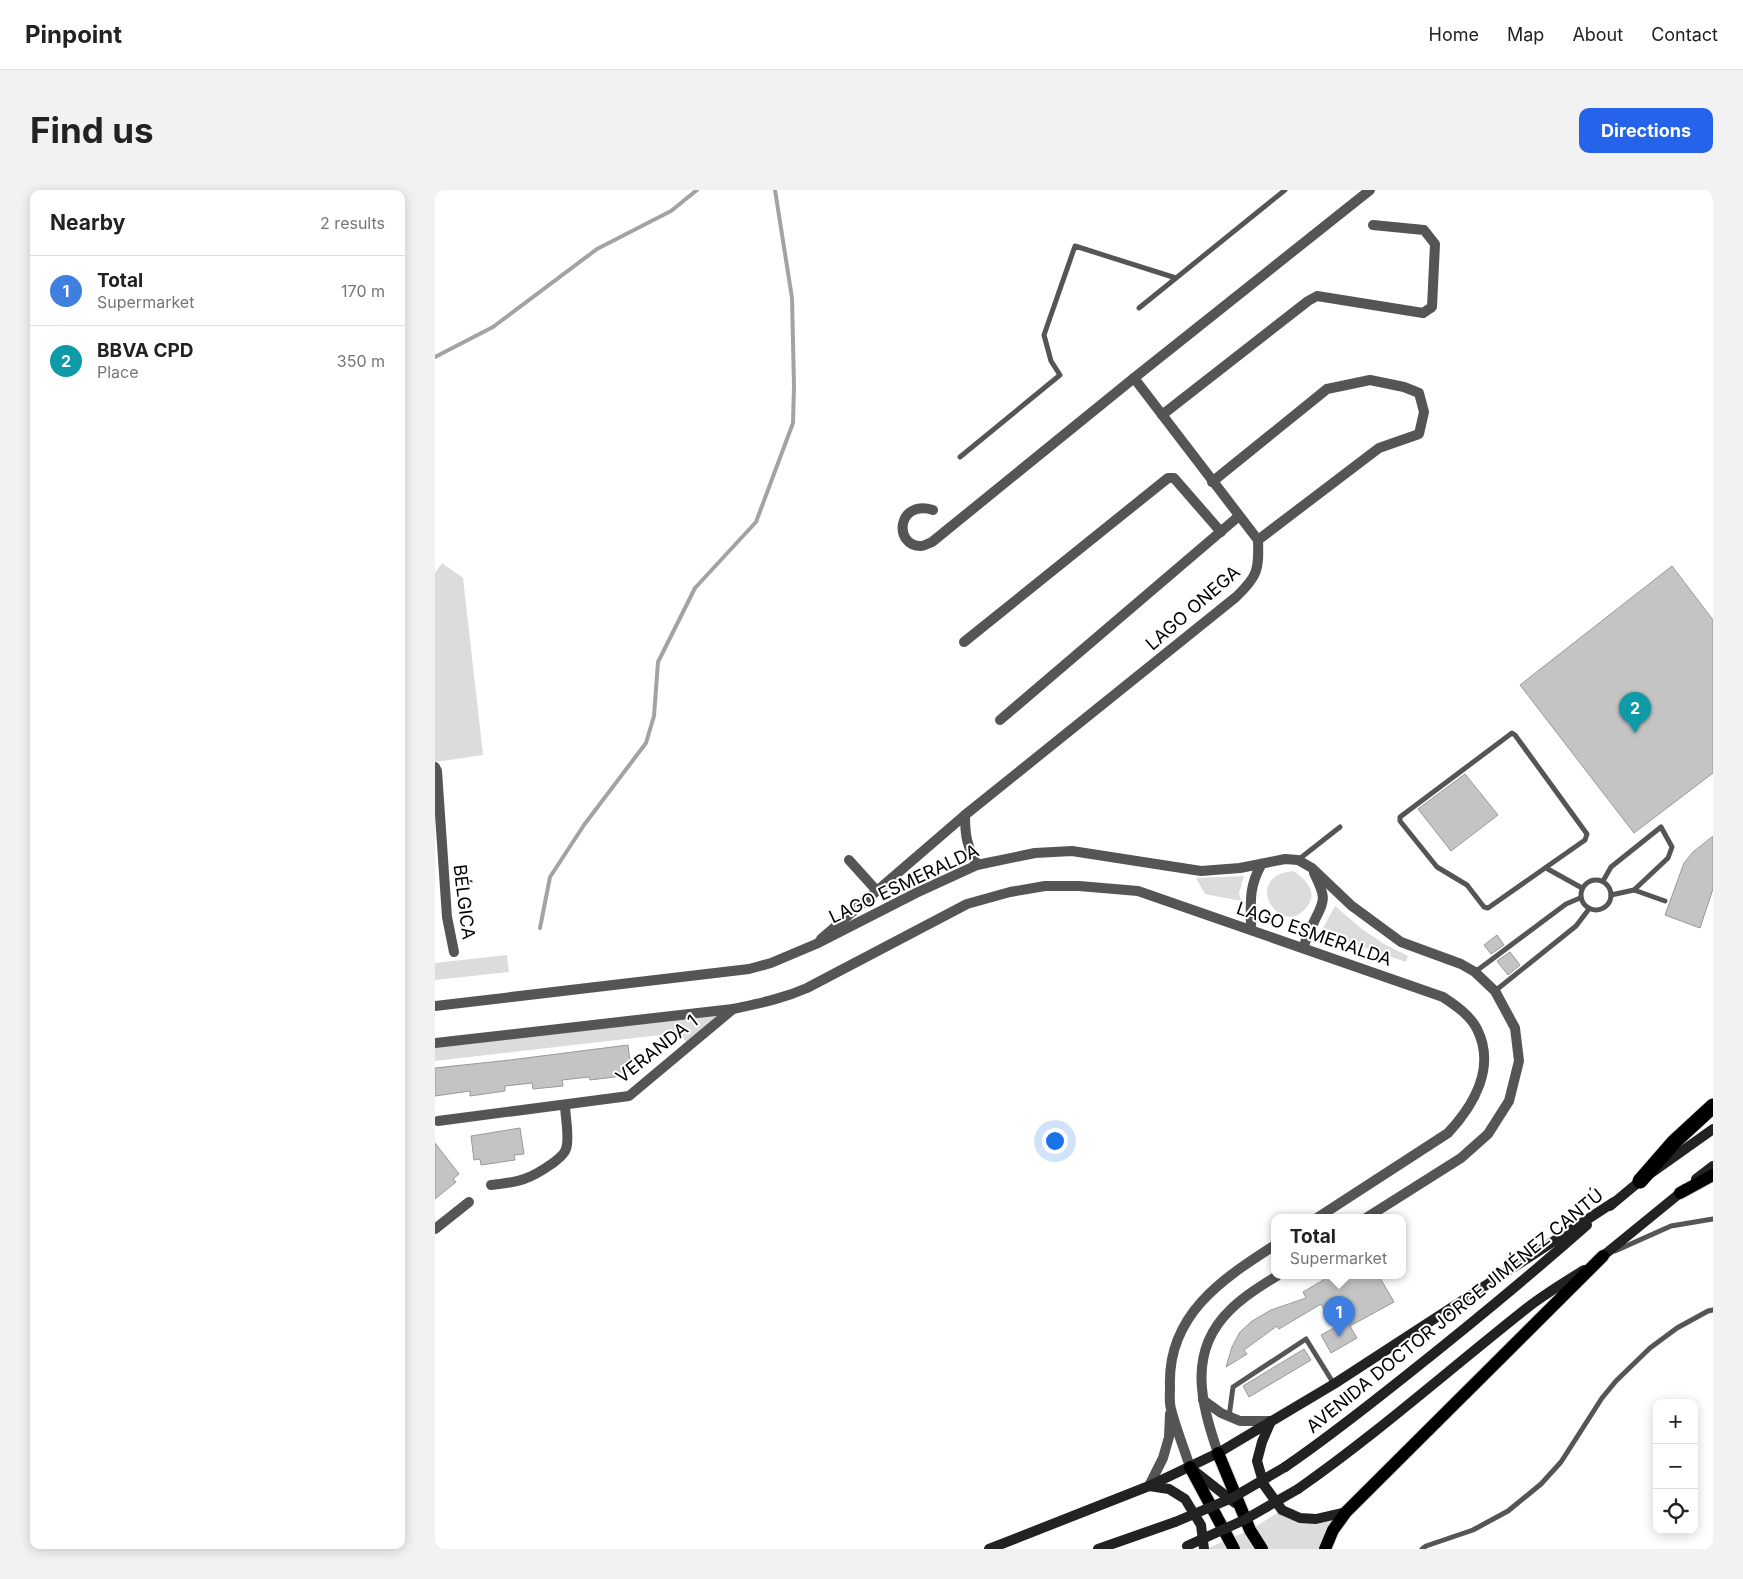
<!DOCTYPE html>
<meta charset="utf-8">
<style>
:root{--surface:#fff;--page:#f2f2f2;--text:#222;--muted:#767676;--line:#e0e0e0;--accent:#2563eb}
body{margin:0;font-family:Inter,sans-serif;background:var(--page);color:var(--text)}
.controls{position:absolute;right:15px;bottom:15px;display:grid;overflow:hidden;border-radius:10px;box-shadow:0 2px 12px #0003}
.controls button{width:45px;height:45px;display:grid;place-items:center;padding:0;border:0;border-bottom:1px solid var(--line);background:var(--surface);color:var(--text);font:25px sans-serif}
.you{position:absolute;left:619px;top:950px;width:18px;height:18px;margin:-12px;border:4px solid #fff;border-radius:50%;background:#1a73e8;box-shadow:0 0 0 8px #1a73e833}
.badge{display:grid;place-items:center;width:32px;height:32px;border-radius:50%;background:var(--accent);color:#fff;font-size:16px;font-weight:700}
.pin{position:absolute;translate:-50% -41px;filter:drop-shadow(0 1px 2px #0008)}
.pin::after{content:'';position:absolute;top:26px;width:18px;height:15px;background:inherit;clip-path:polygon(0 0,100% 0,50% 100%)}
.popup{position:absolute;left:836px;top:1024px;width:135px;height:65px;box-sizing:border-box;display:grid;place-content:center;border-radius:10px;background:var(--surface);filter:drop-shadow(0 1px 4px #0005);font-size:16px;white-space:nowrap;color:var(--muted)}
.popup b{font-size:19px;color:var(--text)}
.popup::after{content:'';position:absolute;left:50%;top:100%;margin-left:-10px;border:10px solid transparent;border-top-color:var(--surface)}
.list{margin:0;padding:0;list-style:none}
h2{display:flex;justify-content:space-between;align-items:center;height:65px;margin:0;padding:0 20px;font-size:21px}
h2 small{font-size:16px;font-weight:400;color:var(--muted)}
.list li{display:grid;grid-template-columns:32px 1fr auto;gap:15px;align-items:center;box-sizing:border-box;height:70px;padding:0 20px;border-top:1px solid var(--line)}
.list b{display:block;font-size:19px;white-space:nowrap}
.list p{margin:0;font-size:16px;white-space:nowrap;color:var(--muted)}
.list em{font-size:16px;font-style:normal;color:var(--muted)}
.icon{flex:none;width:28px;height:28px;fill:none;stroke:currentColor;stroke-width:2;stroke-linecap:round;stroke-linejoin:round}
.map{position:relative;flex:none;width:1278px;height:1359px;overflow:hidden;border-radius:10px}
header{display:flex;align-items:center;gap:30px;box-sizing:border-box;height:70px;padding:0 25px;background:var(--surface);border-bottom:1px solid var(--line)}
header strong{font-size:24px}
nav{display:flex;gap:28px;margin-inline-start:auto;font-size:18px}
.intro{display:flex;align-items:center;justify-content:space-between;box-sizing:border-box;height:120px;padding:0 30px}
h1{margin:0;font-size:35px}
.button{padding:12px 22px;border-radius:10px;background:var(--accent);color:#fff;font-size:18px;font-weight:700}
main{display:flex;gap:30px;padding:0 30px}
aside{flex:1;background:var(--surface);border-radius:10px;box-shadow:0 2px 12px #0003}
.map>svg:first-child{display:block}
.green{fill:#dcdcdc}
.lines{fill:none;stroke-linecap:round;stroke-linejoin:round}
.stream{stroke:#a3a3a3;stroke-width:4}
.building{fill:#c4c4c4;stroke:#999}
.primary-casing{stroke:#dbdbdb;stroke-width:14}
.motorway-casing{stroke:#dbdbdb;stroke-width:16}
.service{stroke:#555;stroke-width:5}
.minor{stroke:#555;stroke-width:10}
.tertiary{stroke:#555;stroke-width:10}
.secondary{stroke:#222;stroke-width:10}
.primary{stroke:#000;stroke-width:12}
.motorway{stroke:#000;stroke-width:15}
.secondary-bridge{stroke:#222;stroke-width:10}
.labels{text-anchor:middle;stroke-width:4;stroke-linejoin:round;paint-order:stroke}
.street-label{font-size:18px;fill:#000;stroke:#fff}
</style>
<header>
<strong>Pinpoint</strong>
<nav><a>Home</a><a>Map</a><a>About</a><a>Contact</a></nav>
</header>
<div class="intro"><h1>Find us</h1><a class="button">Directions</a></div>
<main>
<aside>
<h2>Nearby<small>2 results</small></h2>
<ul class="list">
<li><span class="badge" style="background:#3f7fe0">1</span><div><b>Total</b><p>Supermarket</p></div><em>170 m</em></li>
<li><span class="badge" style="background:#0f9aa8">2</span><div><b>BBVA CPD</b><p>Place</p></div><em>350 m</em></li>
</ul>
</aside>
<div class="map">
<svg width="1278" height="1359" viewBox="0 0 1278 1359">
<rect width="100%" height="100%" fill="#fff"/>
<!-- green -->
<g class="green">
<polygon points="7,373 28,388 48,565 0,572 0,383"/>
<path d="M858,681C874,691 885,706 868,721C844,745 806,687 858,681Z"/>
<polygon points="809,686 804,703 806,711 770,704 761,688"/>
<polygon points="900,716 927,739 949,754 973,766 971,772 886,742"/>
<polygon points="72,765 74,782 0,790 0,773"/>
<polygon points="298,819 255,856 243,843 0,871 0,853"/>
<polygon points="847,1320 865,1328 911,1322 890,1359 771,1359 815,1340"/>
</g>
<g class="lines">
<!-- stream -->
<g class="stream">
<polyline points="0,167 58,137 162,59 236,21 262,0"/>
<polyline points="105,738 115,687 149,635 211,553 219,526 223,472 260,398 321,332 358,233 359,196 357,108 340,0"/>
</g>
</g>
<!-- building -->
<g class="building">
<polygon points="1237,376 1278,430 1278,583 1199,643 1085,495"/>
<polygon points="1030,584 1063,625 1016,661 983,619"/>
<polygon points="1278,646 1278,699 1265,738 1230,725 1249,673 1258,662"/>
<polygon points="1062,745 1069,755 1056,764 1049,755"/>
<polygon points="1075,762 1085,775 1073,785 1062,771"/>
<polygon points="193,855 196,881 188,882 188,886 155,890 154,887 127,890 128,896 98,899 97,893 70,896 70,901 35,906 35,901 0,906 0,878 75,870"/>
<polygon points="85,938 89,964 79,965 80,970 46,975 45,969 39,970 36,946"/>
<polygon points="0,953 24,984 18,989 21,992 0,1009"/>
<polygon points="895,1086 944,1086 959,1112 915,1136 922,1148 896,1163 886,1145 899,1138 886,1114 844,1139 842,1136 809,1160 812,1164 791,1177 797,1157 805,1142 817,1131 836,1120 871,1108 868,1102"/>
<polygon points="869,1159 876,1170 814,1207 808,1196"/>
</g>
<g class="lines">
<defs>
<g id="primary">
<polyline points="1245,1003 1278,985"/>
<polyline points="783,1263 815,1340 827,1359"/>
<polyline points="755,1277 799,1359"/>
<polyline points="890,1359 898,1340 911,1322 1168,1066"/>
</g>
<polyline id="motorway" points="1205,991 1239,952 1278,916"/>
</defs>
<!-- primary casing -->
<use href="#primary" class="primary-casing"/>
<!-- motorway casing -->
<use href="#motorway" class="motorway-casing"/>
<!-- service -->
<g class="service">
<polyline points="704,118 850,0"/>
<polyline points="525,267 625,185 616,171 609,145 640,56 741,88"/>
<polygon points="1077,543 1080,545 1152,644 1150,650 1053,718 1049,717 1032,695 1002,677 965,631 965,627"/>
<polyline points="863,670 905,637"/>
<polyline points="1111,678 1147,698"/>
<circle cx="1161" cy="705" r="15"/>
<polyline points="1168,691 1176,677 1226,637 1237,657 1233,668 1199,700"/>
<polyline points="1176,705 1199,700 1230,711"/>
<polyline points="1040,782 1131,714 1145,708"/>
<polyline points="1060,801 1141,736 1154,719"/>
<polyline points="1180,1061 1236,1036 1278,1029"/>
<polyline points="794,1227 798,1197 871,1149 899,1194"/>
<polyline points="987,1359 991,1356 1038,1340 1073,1321 1106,1294 1126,1272 1167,1208 1181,1191 1215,1158 1242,1138 1273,1121 1278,1120"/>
</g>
<!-- minor -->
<g class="minor">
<polyline points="727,225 873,111 882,106 988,123 997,117 1000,54 989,40 938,35"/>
<polyline points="777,292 892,199 935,190 969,197 984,203 989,222 984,244 944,258 823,350"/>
<path d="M498,320C462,309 458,356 486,356C489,356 494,353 497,352L699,188L935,0"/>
<polyline points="529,452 733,288 739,288 786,342"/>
<polyline points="565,530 804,326"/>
<polyline points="0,577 2,581 12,727 19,762"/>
<path d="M530,625C530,647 532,655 542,675"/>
<polyline points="414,670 442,701"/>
<path d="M386,749L530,625L801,407C823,386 824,380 823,350L699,188"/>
<polyline points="3,931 194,906 298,819"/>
<path d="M56,995C84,992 94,990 118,973C123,969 129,965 131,959C135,948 130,926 130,915"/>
<polyline points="0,1039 34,1012"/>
</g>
<!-- tertiary -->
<g class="tertiary">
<path d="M816,740C816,713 813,699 826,675"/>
<path d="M868,758C871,751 873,743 877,736C889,710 893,711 879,683"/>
<polyline points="0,816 314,779 336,773 381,754 481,703 542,675 600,663 637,661 766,681 805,678 850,669 863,670 877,678 917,716 966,752 1026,774 1040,782 1060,801 1080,838 1084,871 1074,911 1053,944 1026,968 931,1028"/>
<path d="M0,853L298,819C325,813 347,809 372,798L532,714L575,702L610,696H644L703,701L1008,807C1020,815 1035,825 1042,839C1061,877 1039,915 1013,943L882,1028"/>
<polyline points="768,1210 786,1223 805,1231 836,1231"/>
<path d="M783,1263C766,1213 752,1162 795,1120C809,1106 825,1096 842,1086"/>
<path d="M755,1277C749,1258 741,1239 736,1219C734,1212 735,1204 735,1197C732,1125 787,1089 840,1055"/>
<polyline points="714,1296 728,1268 734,1247 735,1224"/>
</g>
<!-- secondary -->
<g class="secondary">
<polyline points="1261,989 1278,976"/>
<polyline points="1175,1016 1205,991 1278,939"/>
<polyline points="1163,1070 1250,999"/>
<polyline points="836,1231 827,1252 822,1271 829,1295 847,1320 865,1328 881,1329 911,1322"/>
<path d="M850,1277C891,1249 929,1219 968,1188C1031,1138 1092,1088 1152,1035"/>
<polyline points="758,1280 800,1313"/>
<polyline points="714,1296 734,1299 750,1309 766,1335 769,1359"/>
<path d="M863,1299C943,1243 1016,1178 1092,1118C1110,1104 1130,1092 1149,1080"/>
<polyline points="554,1359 714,1296 783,1263 899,1194 1179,1012"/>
<polyline points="663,1359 740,1332"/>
</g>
<!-- primary -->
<use href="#primary" class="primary"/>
<!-- motorway -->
<use href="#motorway" class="motorway"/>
<!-- secondary-bridge -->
<g class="secondary-bridge">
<polyline points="740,1332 797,1308 850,1277"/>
<polyline points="752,1356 809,1330 863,1299"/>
</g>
</g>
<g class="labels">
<!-- street labels -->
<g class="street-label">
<text transform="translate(758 418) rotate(-41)" y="6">LAGO ONEGA</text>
<text transform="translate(469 694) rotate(-25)" y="6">LAGO ESMERALDA</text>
<text transform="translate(29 712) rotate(83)" y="6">BÉLGICA</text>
<text transform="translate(879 744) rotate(19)" y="6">LAGO ESMERALDA</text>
<text transform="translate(222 859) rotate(-38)" y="6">VERANDA 1</text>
<text transform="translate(1020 1121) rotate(-39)" y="6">AVENIDA DOCTOR JORGE JIMÉNEZ CANTÚ</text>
</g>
</g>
</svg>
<div class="controls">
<button>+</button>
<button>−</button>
<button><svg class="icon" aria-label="locate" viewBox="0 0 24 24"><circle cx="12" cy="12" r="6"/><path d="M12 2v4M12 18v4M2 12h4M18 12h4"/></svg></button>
</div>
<div class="you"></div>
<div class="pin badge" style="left:904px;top:1147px;background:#3f7fe0">1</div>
<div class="popup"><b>Total</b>Supermarket</div>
<div class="pin badge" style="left:1200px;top:543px;background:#0f9aa8">2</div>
</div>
</main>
